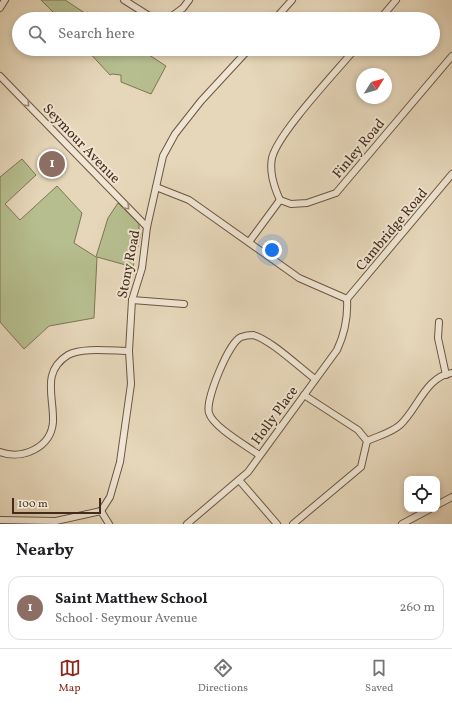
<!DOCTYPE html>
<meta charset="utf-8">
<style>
:root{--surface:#fff;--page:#f2f2f2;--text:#202124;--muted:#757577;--line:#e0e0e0;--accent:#8f2418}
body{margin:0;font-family:Vollkorn,serif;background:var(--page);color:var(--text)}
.controls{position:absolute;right:12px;bottom:12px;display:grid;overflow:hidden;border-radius:8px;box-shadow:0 2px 6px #0003}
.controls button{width:36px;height:36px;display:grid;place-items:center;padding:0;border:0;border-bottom:1px solid var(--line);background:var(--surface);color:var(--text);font:20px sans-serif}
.compass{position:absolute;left:356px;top:68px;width:36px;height:36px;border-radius:50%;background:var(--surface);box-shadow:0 2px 6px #0003;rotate:53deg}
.scale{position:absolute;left:12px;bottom:10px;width:89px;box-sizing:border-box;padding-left:4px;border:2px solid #442a1a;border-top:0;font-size:11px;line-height:14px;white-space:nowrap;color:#442a1a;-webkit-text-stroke:3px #efe5d2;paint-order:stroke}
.you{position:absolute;left:272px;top:250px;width:14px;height:14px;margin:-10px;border:3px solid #fff;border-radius:50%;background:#1a73e8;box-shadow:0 0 0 6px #1a73e833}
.badge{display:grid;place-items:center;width:26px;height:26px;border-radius:50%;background:var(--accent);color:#fff;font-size:13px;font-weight:700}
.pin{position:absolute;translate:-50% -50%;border:2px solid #fff;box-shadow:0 1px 4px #0006}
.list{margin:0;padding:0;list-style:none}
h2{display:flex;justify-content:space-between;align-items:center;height:52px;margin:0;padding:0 16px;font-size:17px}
h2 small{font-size:13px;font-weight:400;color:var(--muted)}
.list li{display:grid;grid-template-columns:26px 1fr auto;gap:12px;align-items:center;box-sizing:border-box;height:64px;margin:0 8px 8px;padding:0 8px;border:1px solid var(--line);border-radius:12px}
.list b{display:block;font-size:15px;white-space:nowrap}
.list p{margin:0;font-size:13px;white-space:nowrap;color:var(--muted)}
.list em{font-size:13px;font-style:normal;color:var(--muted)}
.icon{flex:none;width:22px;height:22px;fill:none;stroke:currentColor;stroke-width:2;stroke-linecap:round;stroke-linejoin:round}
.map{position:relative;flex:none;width:452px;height:524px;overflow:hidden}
.search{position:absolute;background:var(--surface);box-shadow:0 2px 6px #0003;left:12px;right:12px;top:12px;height:44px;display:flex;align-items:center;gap:10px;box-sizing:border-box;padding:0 14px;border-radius:22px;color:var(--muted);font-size:15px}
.sheet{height:124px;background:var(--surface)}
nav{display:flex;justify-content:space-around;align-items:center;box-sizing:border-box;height:56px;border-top:1px solid var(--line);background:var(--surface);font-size:11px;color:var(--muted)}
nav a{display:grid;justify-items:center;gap:2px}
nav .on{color:var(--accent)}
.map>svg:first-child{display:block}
.green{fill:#b6be8f;stroke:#7d7454}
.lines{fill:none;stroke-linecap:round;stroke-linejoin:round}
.minor-casing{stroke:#6c5542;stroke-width:8}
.minor{stroke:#efe5d2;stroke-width:6}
.oneway{stroke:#9a8876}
.labels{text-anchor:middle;stroke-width:4;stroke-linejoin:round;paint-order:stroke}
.street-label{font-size:14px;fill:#442a1a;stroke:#efe5d2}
</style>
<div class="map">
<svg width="452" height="524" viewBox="0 0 452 524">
<rect width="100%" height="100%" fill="#e6d7ba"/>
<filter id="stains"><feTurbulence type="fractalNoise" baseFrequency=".005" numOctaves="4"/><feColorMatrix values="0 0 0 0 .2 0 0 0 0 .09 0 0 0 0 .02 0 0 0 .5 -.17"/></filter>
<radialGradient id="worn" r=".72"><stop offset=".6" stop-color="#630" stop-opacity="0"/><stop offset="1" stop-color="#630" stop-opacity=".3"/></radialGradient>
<!-- green -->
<g class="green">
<polygon points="41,0 65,0 94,19 60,19"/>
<polygon points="86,49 140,49 166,66 151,94 121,82 121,75 112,74 110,75"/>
<polygon points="22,159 36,175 5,204 20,220 57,186 82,213 74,243 96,257 108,218 118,203 139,224 139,230 141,233 133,267 97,257 94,318 49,326 24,349 0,322 0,177"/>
</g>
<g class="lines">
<defs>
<g id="minor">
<polyline points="124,0 154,19"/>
<polyline points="0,8 5,0"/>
<polyline points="168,19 183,8 189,0"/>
<polyline points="275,19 292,0"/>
<polyline points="380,19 396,0"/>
<polyline points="0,76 147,227"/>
<polyline points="156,187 189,200 299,278 347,299"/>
<polyline points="280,200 291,204 307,203 336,193 452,56"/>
<path d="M280,200C274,187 269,173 272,158C278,133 336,72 355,49"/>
<polyline points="249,242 280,200"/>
<polyline points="347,299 452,174"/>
<polyline points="132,300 184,304"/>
<polyline points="439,322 438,338 446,375"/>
<path d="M367,441C378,436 391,433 400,425C417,410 426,376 452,373"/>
<path d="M0,452C22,460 51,448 53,422C54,396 41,372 68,355C81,347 114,351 129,351"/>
<path d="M259,455C247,446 213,427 209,413C205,400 229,342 241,337C244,336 251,335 253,335C270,339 300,368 315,379"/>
<polyline points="239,480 277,524"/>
<polyline points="437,505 452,497"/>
<polyline points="101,511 110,497 120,462 131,384 129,351 132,300 142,268 147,227 163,156 175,134 201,101 249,49"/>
<polyline points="101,511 109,524"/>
<polyline points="0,520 56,521 101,511"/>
<path d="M187,524L248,472L337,350C344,335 348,316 347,299"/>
<polyline points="293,524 361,467 367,441 358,430 304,395"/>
<polyline points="402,524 430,509"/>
</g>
</defs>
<!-- minor casing -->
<use href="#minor" class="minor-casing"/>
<!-- minor -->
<use href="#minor" class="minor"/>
</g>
<!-- one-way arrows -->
<defs><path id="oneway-chevron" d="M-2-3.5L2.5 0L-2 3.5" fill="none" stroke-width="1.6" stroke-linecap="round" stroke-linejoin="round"/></defs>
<g class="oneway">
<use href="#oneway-chevron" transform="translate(27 104) rotate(47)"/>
<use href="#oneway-chevron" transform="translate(127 207) rotate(45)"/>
</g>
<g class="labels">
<!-- street labels -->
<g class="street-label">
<text transform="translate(82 143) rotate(46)" y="5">Seymour Avenue</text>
<text transform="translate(358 148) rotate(-50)" y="5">Finley Road</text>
<text transform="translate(391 229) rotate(-50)" y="5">Cambridge Road</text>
<text transform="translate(128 264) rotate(-79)" y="5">Stony Road</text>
<text transform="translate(274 415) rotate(-54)" y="5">Holly Place</text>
</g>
</g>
<rect width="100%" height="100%" filter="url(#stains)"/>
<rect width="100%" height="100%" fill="url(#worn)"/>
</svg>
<div class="controls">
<button><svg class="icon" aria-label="locate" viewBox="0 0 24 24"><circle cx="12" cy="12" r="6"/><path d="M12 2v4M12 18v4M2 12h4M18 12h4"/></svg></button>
</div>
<svg class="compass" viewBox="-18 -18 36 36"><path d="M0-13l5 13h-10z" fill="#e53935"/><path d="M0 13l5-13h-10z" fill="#757577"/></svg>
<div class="scale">100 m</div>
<div class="you"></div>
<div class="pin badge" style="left:52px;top:164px;background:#8d6e63">1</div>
<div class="search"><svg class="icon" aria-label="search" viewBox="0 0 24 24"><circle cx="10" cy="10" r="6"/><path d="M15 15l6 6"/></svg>Search here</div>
</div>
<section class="sheet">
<h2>Nearby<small></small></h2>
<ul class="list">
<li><span class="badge" style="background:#8d6e63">1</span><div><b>Saint Matthew School</b><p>School · Seymour Avenue</p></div><em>260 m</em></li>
</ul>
</section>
<nav>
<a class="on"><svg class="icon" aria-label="map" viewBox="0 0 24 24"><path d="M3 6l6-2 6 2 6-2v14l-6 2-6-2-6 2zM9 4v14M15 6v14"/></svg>Map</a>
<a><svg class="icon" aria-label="directions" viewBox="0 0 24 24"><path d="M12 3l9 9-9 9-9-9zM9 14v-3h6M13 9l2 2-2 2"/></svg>Directions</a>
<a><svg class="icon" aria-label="saved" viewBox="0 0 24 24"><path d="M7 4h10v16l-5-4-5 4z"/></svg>Saved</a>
</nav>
